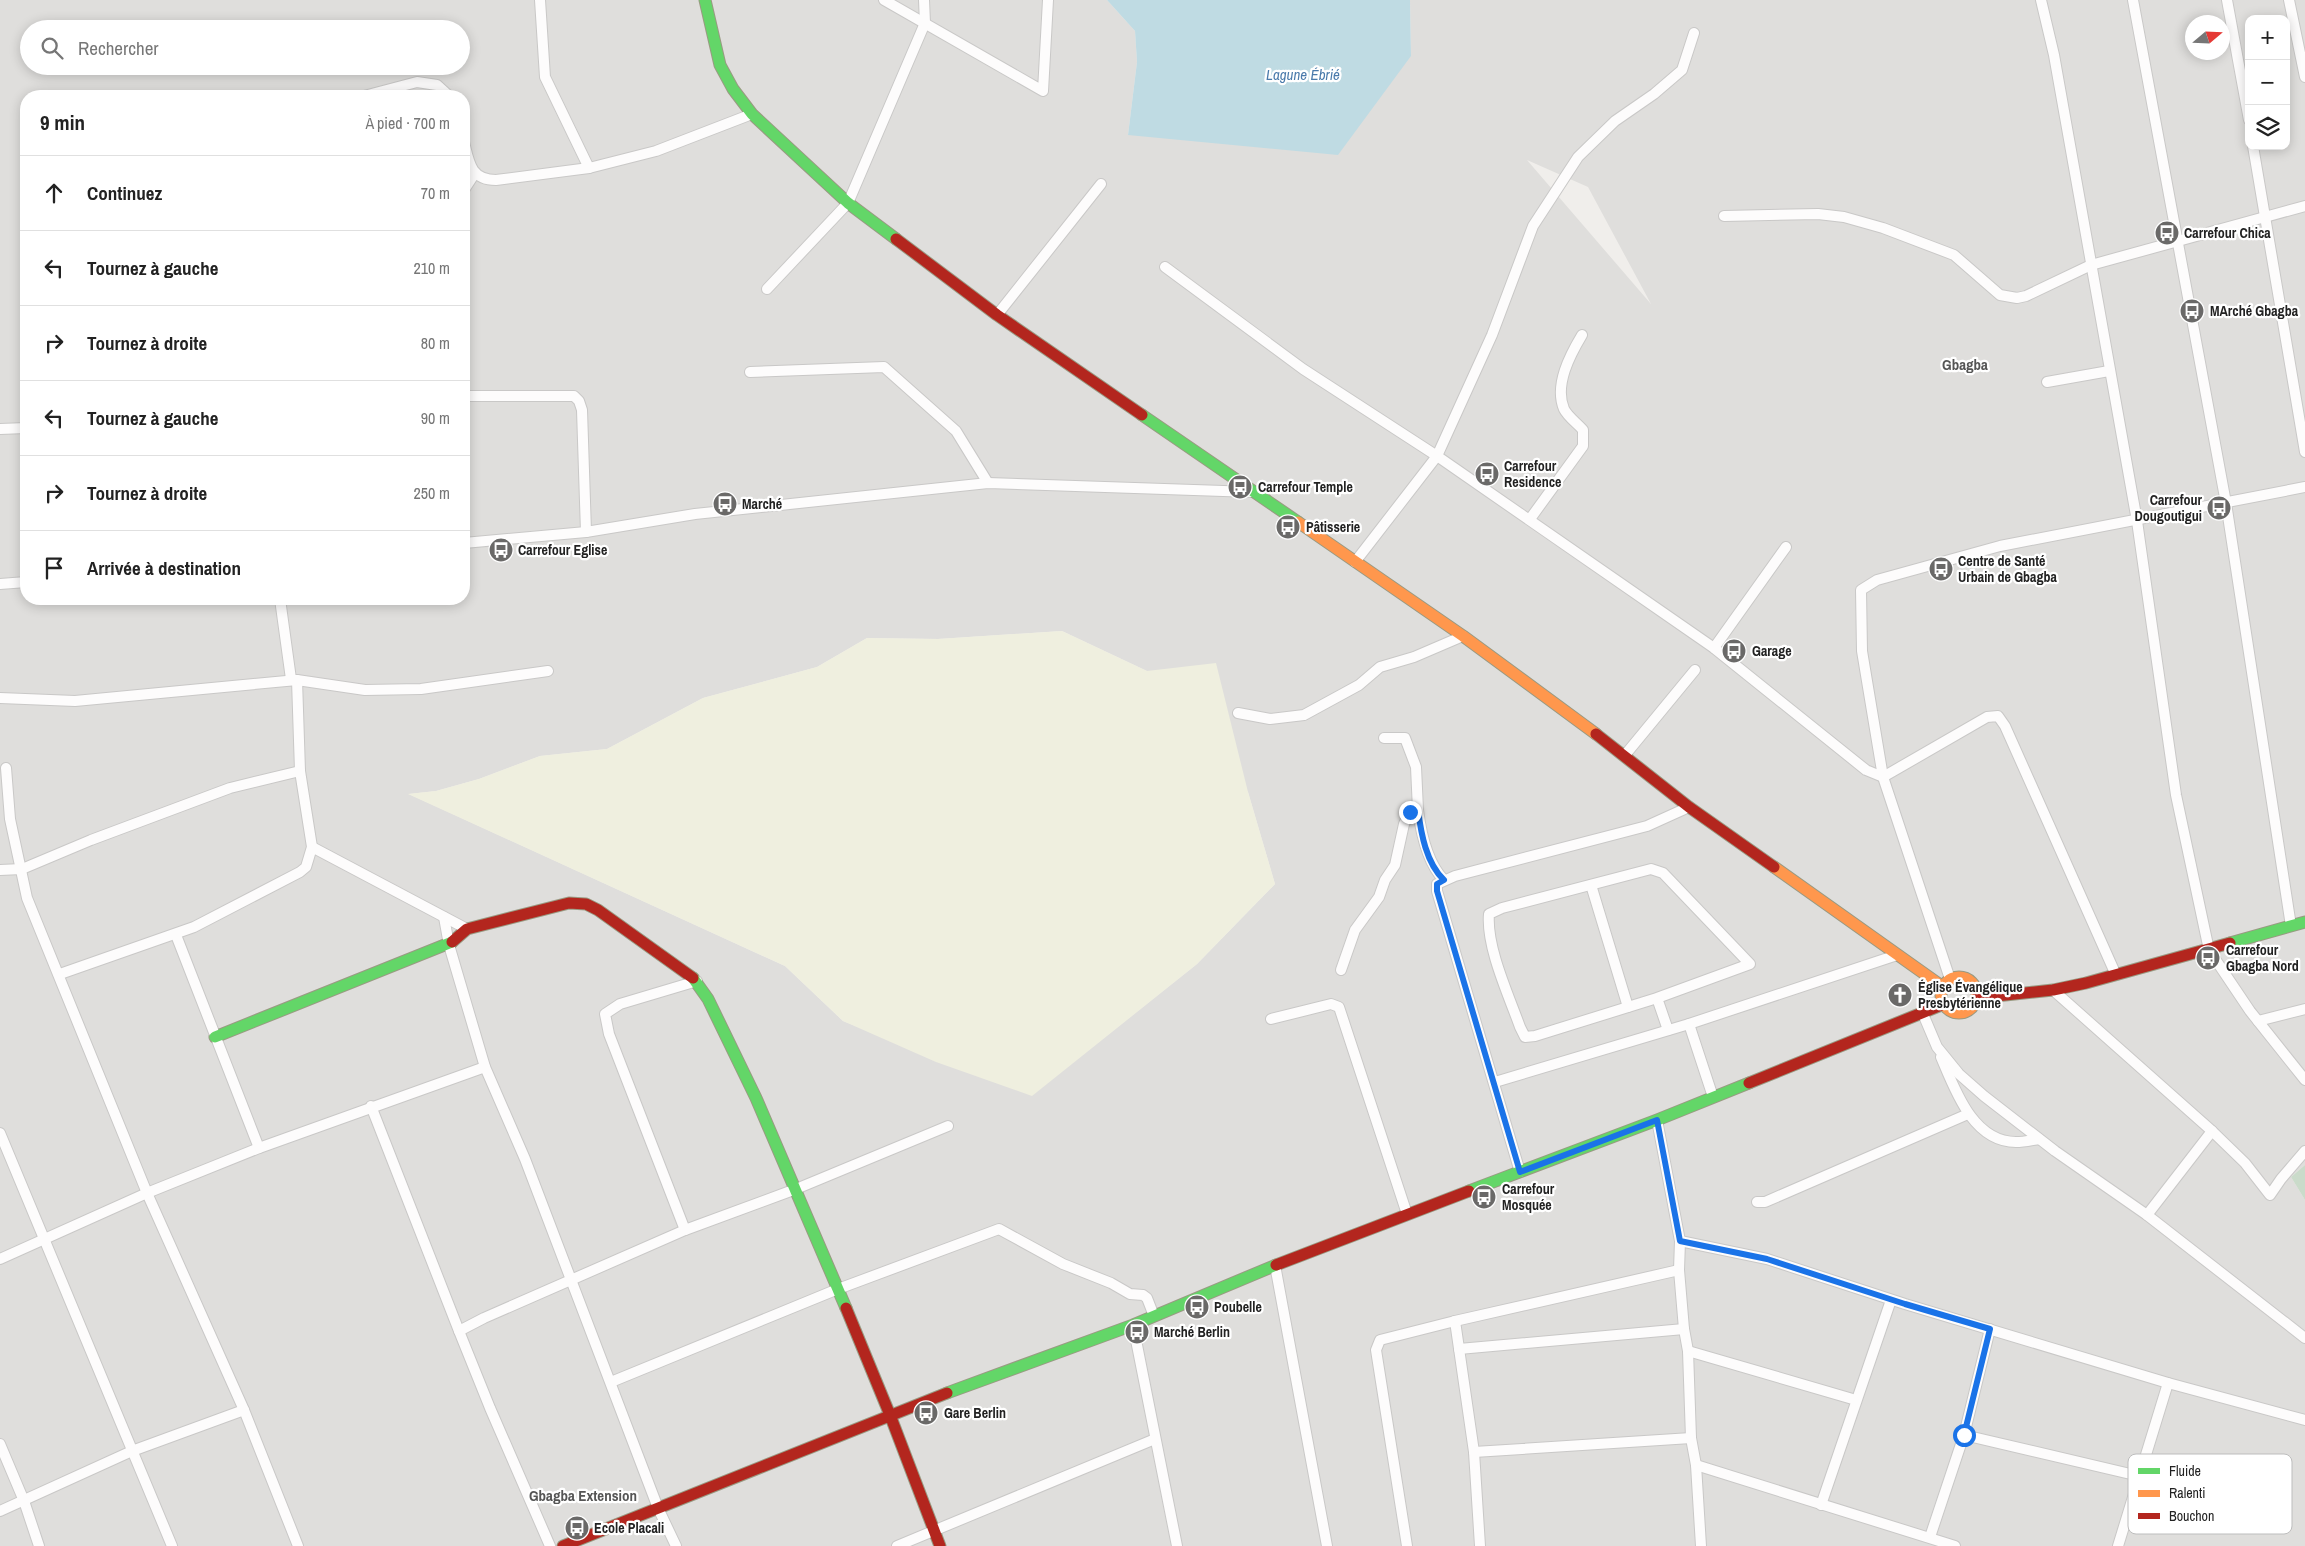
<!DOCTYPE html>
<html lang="fr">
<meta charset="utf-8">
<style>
:root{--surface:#fff;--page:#f2f2f2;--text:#222;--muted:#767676;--line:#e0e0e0}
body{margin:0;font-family:"Archivo Narrow",sans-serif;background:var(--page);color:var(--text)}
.controls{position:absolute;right:15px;top:15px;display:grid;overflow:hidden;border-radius:10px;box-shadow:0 2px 12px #0003}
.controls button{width:45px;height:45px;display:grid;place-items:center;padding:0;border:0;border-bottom:1px solid var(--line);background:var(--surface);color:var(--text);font:25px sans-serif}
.compass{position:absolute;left:2185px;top:15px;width:45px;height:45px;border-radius:50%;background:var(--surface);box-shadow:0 2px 12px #0003;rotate:71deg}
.stop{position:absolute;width:15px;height:15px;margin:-11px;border:4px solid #1a73e8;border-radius:50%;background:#fff}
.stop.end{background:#1a73e8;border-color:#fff;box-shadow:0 1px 5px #0008}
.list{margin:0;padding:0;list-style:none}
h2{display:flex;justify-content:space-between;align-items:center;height:65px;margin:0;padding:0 20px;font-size:21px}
h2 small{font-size:16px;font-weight:400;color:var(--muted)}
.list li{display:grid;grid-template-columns:32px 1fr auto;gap:15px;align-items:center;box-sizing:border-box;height:75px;padding:0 20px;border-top:1px solid var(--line)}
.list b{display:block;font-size:19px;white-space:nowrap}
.list em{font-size:16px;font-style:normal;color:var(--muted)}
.icon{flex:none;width:28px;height:28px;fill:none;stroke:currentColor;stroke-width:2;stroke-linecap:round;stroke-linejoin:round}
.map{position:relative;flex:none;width:2305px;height:1546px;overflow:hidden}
.search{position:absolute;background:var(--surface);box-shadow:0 2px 12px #0003;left:20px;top:20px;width:450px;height:55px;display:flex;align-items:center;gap:12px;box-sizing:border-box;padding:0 18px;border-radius:28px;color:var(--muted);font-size:19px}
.panel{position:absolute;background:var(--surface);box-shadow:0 2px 12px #0003;left:20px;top:90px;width:450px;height:515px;border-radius:20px}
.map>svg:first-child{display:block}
.residential{fill:#dfdedc;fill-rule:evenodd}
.farmland{fill:#efefdf}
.cemetery{fill:#cadbca}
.water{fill:#bfdbe3}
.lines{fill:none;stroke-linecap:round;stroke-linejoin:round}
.street-casing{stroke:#c9c8c7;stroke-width:12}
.fast-casing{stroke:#999a82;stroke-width:13}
.slow-casing{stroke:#999a82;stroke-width:13}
.jam-casing{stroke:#999a82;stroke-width:13}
.street{stroke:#fdfcfc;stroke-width:10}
.fast{stroke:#63d668;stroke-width:11}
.slow{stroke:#ff974d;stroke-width:11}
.jam{stroke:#b3261e;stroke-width:11}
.route{stroke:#1a73e8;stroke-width:6}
.labels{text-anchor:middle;stroke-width:4.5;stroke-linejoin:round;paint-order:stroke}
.poi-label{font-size:14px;font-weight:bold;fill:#222;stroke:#fff;text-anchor:start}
.water-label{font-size:15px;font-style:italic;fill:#4a7aab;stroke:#fff}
.neighbourhood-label{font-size:15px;font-weight:bold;fill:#555;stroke:#fff}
.key{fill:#fff;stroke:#bdbdbd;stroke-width:1}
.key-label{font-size:14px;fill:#222}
</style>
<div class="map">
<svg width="2305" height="1546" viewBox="0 0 2305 1546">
<rect width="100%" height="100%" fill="#f0eeeb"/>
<!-- residential -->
<path class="residential" d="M0,0H1107L1135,31L1137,62L1128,135L1411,56L1410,0H2305V1165L2291,1177L2305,1200V1546H0ZM2249,19H2286V146H2249ZM2192,22H2222V52H2192ZM29,29H461V66H29ZM26,96H464V599H26ZM1527,160L1588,187L1651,304ZM1062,631L1147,671L1248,792L1275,884L1197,964L1032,1095L843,1021L785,966L409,794L436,791L479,779L540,756L607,749L703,698L817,667L867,638L938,639Z"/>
<!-- farmland -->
<polygon class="farmland" points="1062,631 1147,671 1216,663 1248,792 1275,884 1197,964 1032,1096 936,1062 843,1021 785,966 408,794 436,791 479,779 540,756 607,749 703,698 817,667 867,638 938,639"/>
<!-- cemetery -->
<polygon class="cemetery" points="2305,1165 2305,1200 2291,1177"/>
<!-- water -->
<polygon class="water" points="1107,0 1410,0 1411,56 1338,155 1128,135 1137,62 1135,31"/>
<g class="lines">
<defs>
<g id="street">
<polyline points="540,0 545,77 589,168"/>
<polyline points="884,0 1043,91 1048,0"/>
<polyline points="2041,0 2054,55 2137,521 2176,795 2209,950 2250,1011 2305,1080"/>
<polyline points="2133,0 2226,503 2291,926"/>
<polyline points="2227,0 2249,120"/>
<polyline points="2289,0 2305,77"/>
<polyline points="364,96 417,82 437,85 449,96"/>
<path d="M464,142C469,163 471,180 496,180L589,168L656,151L752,114"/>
<polyline points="2253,146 2305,452"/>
<polyline points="464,190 475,173"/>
<polyline points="1724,216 1818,214 1844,217 1883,228 1954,255 2000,295 2017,298 2026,296 2091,265 2305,206"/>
<polyline points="1165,267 1303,369 1437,456 1714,648 1866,770 1883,777"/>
<polyline points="767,289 848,203 925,23 924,0"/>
<polyline points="997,315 1101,184"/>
<polyline points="750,372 884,367 956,431 988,483"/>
<polyline points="2047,382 2109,371"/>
<polyline points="464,396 574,396 579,401 582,410 586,532"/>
<polyline points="0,429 26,428"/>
<path d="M1530,519L1583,446V430C1577,423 1568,417 1564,409C1554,385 1570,355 1582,335"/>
<polyline points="464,543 586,532 695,514 988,483 1253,492"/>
<polyline points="1355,562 1437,456 1492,335 1533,226 1578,157 1615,121 1654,94 1682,70 1694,33"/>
<polyline points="0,584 26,582"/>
<polyline points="280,599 291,679"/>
<polyline points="1714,648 1786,547"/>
<polyline points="297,680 365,690 421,689 548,671"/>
<polyline points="0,698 75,701 297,680 300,771 312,847 306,867 300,872 194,927 60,974"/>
<polyline points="1238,713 1270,719 1304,715 1359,685 1380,667 1414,657 1463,636"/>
<polyline points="1384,738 1405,738 1416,767 1418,810"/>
<polyline points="1625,755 1695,670"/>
<polyline points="6,768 10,819 27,898 147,1193 244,1410 298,1546"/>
<polyline points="1883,777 1987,717 1998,716 2005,726 2116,975"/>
<polyline points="312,847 467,929"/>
<polyline points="0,870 22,869 91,840 230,788 300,771"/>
<polyline points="1591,885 1628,1007"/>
<polyline points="444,917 449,945 485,1067 525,1159 658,1508 676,1546"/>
<polyline points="176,935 259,1148"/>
<path d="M1341,970L1355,930L1379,897L1385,880L1395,865L1404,824L1410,812L1418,810C1421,833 1427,863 1444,880"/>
<polyline points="1950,979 1883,777 1862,651 1861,590 1877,580 2000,546 2305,487"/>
<polyline points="2053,990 2212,1131 2245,1163 2270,1195 2281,1179 2305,1151"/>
<path d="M1657,998L1535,1036L1525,1037L1520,1027C1509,996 1486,947 1489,914L1502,908L1651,869L1663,873L1750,964L1657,998L1668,1030"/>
<polyline points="1923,1014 1937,1047 1959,1074 1984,1096 2055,1151 2147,1215 2305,1338"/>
<polyline points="1271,1019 1331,1004 1339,1007 1407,1214"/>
<polyline points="2258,1021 2305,1009"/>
<polyline points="1689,1024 1713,1097"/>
<path d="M1941,1057C1955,1090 1973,1142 2016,1142C2024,1142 2032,1140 2039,1139"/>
<polyline points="1495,1082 1689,1024 1897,955"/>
<polyline points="371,1106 459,1331"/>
<polyline points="1657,1120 1680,1241 1679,1270 1684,1329 1688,1351 1691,1438 1696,1465 1701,1546"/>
<polyline points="0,1133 172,1546"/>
<polyline points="1520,1172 1437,891 1437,884 1455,876 1647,826 1689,807"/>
<polyline points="1757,1202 1765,1202 1968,1114"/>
<polyline points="2147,1215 2212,1131"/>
<polyline points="685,1230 609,1034 605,1014 620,1004 697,981"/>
<polyline points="1680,1241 1767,1259 1905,1304 2168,1383 2305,1420"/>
<polyline points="0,1259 147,1193 259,1148 485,1067"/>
<polyline points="1275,1265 1327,1546"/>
<polyline points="1133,1325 1177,1546"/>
<polyline points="1459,1349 1684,1329"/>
<polyline points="1688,1351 1856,1400"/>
<polyline points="611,1382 838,1289 999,1229 1063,1264 1111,1283 1130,1294 1143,1295 1147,1298 1154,1316"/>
<polyline points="1964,1435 2139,1476"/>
<polyline points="0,1444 24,1501 39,1546"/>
<polyline points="1474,1452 1691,1438"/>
<polyline points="1696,1465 1955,1546"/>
<polyline points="1821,1505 1891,1300"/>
<polyline points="0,1511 132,1451 244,1410"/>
<polyline points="1930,1537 1964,1435 1990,1329"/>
<polyline points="550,1546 490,1408 459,1331 484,1318 685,1230 796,1189 948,1126"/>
<polyline points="897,1546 1155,1439"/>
<polyline points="1407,1546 1376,1350 1380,1340 1455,1321"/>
<polyline points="1480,1546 1474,1452 1455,1321 1679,1270"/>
<polyline points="2118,1546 2168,1383"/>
</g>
<g id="fast">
<polyline points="705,0 720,65 733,89 752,114 848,203 896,239"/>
<polyline points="1142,415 1298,522"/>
<polyline points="2230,943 2305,922"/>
<polyline points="693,978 708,999 756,1098 846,1308"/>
<polyline points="215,1037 452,942"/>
<polyline points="1469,1191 1657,1120 1749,1083"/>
<polyline points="947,1393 1133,1325 1276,1265"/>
</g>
<g id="slow">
<polyline points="1298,522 1463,636 1596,734"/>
<polyline points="1774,867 1943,987"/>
<circle cx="1959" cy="995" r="18"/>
</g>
<g id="jam">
<polyline points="896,239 997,315 1142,415"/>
<polyline points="1596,734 1689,807 1774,867"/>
<polyline points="452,942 467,929 569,903 586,904 598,910 693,978"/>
<polyline points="1977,998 2053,990 2086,983 2230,943"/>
<polyline points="1749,1083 1944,1004"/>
<polyline points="1276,1265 1469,1191"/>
<polyline points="846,1308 890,1415 940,1546"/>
<polyline points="563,1546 947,1393"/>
</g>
</defs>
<!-- street casing -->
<use href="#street" class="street-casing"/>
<!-- fast casing -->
<use href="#fast" class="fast-casing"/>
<!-- slow casing -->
<use href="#slow" class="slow-casing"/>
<!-- jam casing -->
<use href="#jam" class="jam-casing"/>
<!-- street -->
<use href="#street" class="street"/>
<!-- fast -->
<use href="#fast" class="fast"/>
<!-- slow -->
<use href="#slow" class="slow"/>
<!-- jam -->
<use href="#jam" class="jam"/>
</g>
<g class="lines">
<!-- route -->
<path class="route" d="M1410,812L1418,810C1421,833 1426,863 1444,880L1437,884V891L1520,1172L1657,1120L1680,1241L1767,1259L1905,1304L1990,1329L1964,1435"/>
</g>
<!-- icons -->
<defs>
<symbol id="bus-disc" viewBox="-11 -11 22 22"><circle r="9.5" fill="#6a6968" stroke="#fff"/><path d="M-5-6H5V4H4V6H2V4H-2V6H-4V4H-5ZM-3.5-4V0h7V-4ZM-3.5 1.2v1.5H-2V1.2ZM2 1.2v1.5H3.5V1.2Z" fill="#fff"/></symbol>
<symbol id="church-disc" viewBox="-11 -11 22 22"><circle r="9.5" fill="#6a6968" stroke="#fff"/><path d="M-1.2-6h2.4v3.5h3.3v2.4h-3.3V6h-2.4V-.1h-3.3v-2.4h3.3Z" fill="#fff"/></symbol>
</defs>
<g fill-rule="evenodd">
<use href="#bus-disc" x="2153" y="219" width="28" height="28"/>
<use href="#bus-disc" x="2178" y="297" width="28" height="28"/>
<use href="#bus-disc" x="1473" y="460" width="28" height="28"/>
<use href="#bus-disc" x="1226" y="473" width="28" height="28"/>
<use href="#bus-disc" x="711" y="490" width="28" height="28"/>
<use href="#bus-disc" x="2205" y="494" width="28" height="28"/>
<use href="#bus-disc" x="1274" y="513" width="28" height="28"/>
<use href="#bus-disc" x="487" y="536" width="28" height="28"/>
<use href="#bus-disc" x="1927" y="555" width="28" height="28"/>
<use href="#bus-disc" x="1720" y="637" width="28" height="28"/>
<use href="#bus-disc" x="2194" y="944" width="28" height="28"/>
<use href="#church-disc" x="1886" y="981" width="28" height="28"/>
<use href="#bus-disc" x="1470" y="1183" width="28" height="28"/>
<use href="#bus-disc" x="1183" y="1293" width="28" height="28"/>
<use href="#bus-disc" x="1123" y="1318" width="28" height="28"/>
<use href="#bus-disc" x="912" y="1399" width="28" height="28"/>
<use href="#bus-disc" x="563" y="1514" width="28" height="28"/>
</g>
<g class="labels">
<!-- poi labels -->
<g class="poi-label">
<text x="2184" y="238">Carrefour Chica</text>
<text x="2210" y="316">MArché Gbagba</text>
<text x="1504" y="471">Carrefour<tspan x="1504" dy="16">Residence</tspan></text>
<text x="1258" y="492">Carrefour Temple</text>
<text x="2202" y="505" text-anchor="end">Carrefour<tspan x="2202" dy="16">Dougoutigui</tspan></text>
<text x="742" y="509">Marché</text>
<text x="1306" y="532">Pâtisserie</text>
<text x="518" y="555">Carrefour Eglise</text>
<text x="1958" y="566">Centre de Santé<tspan x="1958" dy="16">Urbain de Gbagba</tspan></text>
<text x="1752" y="656">Garage</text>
<text x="2226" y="955">Carrefour<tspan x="2226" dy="16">Gbagba Nord</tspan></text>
<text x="1918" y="992">Église Évangélique<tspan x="1918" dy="16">Presbytérienne</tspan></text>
<text x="1502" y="1194">Carrefour<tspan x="1502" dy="16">Mosquée</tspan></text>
<text x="1214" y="1312">Poubelle</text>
<text x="1154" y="1337">Marché Berlin</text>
<text x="944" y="1418">Gare Berlin</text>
<text x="594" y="1533">Ecole Placali</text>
</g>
<!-- water labels -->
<g class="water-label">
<text x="1303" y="80">Lagune Ébrié</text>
</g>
<!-- neighbourhood labels -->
<g class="neighbourhood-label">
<text x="1965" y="370">Gbagba</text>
<text x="583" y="1501">Gbagba Extension</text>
</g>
</g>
<!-- legend -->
<rect x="2128" y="1454" width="164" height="80" rx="8" class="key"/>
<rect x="2138" y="1468" width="22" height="6" fill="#63d668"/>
<rect x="2138" y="1490" width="22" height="7" fill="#ff974d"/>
<rect x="2138" y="1513" width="22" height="6" fill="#b3261e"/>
<g class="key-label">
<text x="2169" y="1476">Fluide</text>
<text x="2169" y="1498">Ralenti</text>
<text x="2169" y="1521">Bouchon</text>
</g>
</svg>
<div class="controls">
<button>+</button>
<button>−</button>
<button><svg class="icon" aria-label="layers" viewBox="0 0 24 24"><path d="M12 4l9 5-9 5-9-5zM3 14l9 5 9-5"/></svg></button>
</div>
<svg class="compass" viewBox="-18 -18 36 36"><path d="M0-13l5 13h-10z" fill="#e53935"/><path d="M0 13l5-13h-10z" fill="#767676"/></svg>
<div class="stop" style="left:1964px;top:1435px"></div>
<div class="stop end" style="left:1410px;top:812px"></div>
<div class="search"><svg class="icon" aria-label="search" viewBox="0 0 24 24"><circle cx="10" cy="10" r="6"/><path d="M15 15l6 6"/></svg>Rechercher</div>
<section class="panel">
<h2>9 min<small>À pied · 700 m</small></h2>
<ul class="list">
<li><svg class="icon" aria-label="ahead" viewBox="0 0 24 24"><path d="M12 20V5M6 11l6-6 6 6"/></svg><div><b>Continuez</b></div><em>70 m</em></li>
<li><svg class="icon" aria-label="left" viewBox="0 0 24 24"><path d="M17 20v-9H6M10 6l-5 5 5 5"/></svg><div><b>Tournez à gauche</b></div><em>210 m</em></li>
<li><svg class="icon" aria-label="right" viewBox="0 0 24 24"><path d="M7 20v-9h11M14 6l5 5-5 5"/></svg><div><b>Tournez à droite</b></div><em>80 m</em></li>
<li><svg class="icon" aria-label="left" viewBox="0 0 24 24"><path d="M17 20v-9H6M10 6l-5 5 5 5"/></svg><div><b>Tournez à gauche</b></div><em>90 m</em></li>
<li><svg class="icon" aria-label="right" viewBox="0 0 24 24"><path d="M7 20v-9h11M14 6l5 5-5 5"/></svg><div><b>Tournez à droite</b></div><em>250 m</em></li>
<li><svg class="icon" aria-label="arrive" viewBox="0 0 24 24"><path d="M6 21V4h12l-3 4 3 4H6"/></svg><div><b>Arrivée à destination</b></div></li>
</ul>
</section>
</div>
